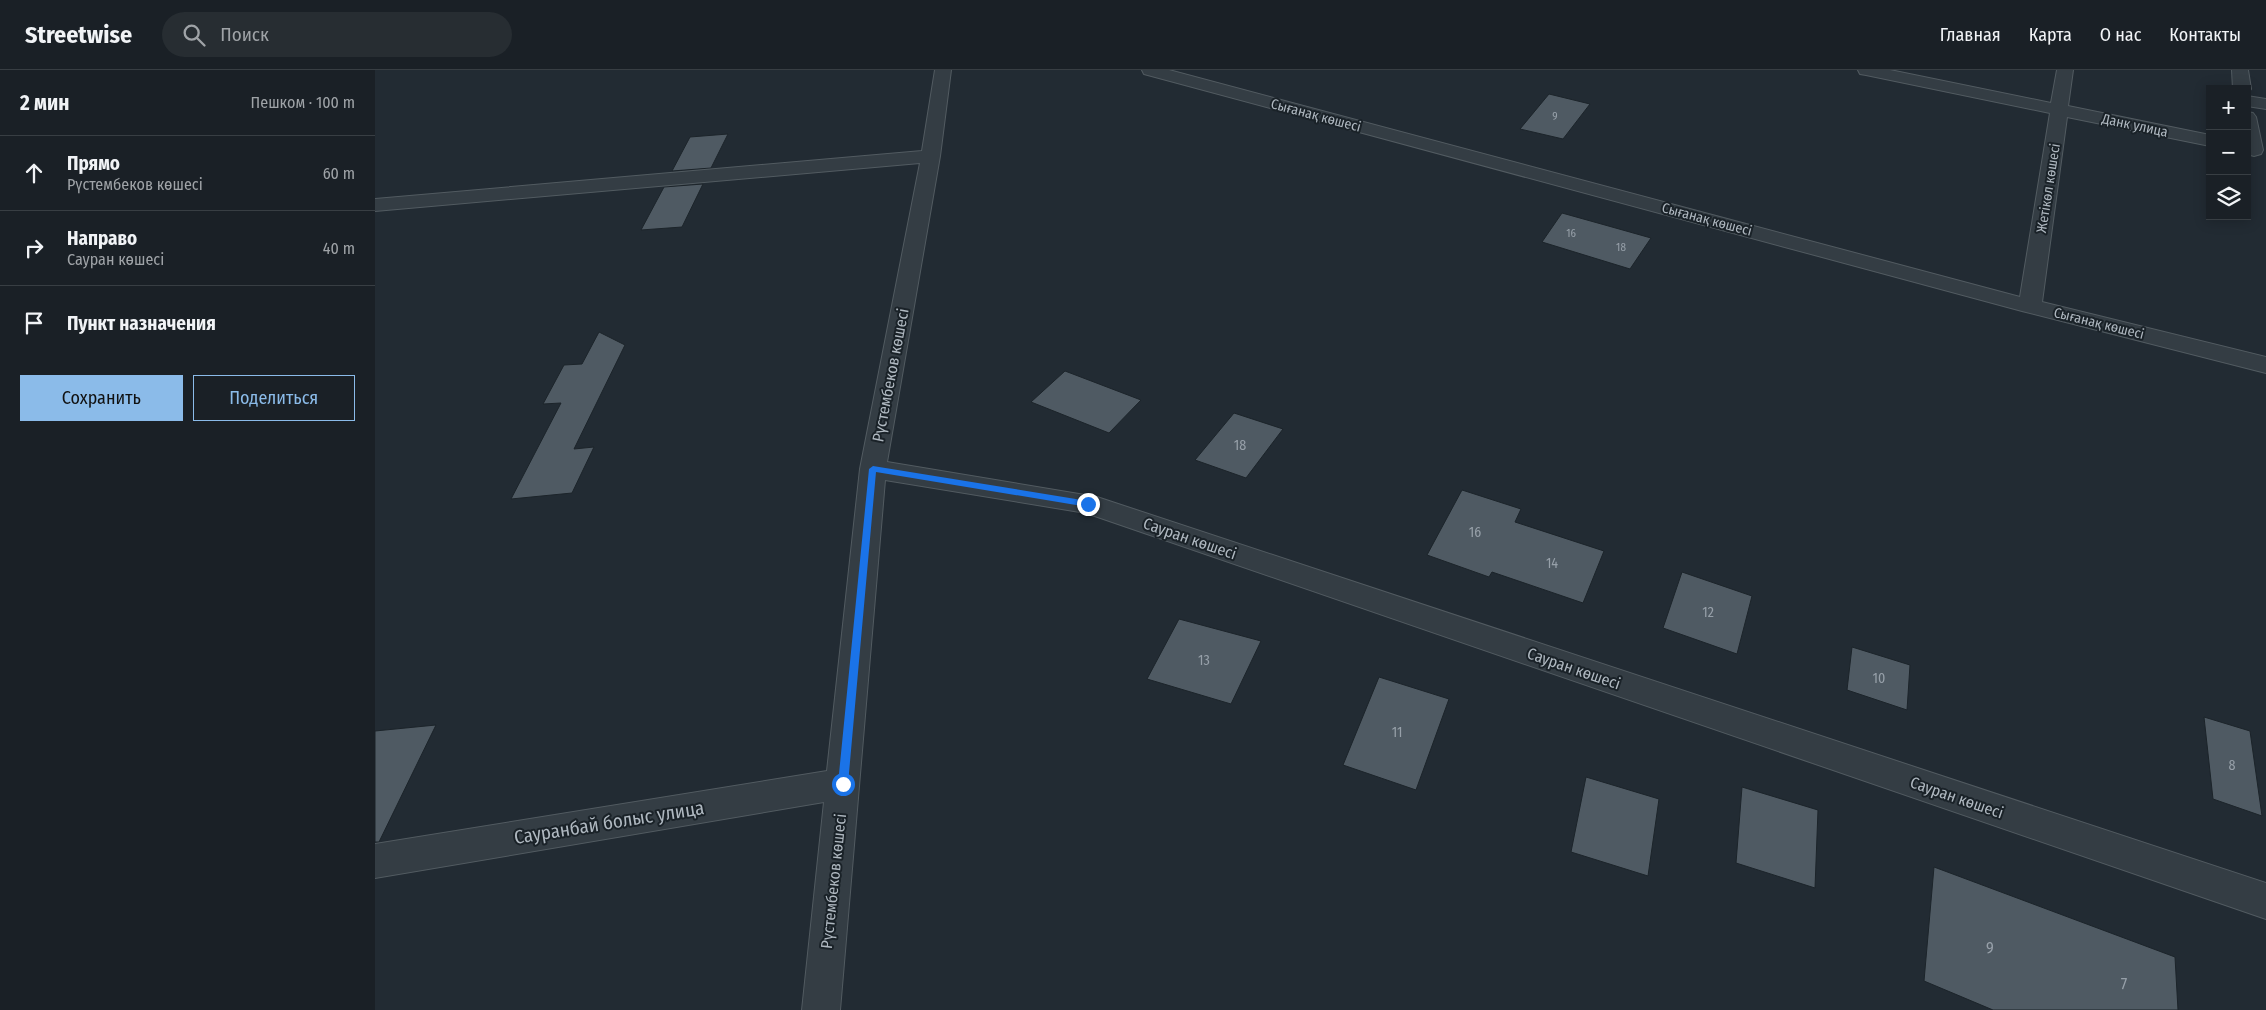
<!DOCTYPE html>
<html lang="ru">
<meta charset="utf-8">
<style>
:root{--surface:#1a2026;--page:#272d32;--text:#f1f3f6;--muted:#9fa3a7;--line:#383e43;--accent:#8bbbe9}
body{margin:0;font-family:"Fira Sans Condensed",sans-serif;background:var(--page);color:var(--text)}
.controls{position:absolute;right:15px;top:15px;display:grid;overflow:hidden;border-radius:0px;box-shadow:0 2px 12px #0003}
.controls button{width:45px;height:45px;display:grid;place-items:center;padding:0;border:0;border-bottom:1px solid var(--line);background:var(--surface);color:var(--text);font:25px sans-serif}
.stop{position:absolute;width:15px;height:15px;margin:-11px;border:4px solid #1a73e8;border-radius:50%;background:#fff}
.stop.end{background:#1a73e8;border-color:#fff;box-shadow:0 1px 5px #0008}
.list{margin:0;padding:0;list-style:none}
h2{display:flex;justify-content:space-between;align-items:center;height:65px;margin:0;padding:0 20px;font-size:21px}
h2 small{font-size:16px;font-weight:400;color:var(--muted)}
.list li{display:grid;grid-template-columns:32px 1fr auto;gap:15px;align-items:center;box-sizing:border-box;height:75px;padding:0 20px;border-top:1px solid var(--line)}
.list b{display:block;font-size:19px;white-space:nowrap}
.list p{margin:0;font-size:16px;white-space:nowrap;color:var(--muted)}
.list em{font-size:16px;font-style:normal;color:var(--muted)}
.actions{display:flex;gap:10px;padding:15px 20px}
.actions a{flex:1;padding:11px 0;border:1px solid var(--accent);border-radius:0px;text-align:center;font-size:18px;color:var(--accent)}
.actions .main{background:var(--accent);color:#111}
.icon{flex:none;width:28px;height:28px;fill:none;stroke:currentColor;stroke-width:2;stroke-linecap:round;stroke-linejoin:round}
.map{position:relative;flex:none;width:1891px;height:940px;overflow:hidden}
header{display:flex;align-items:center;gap:30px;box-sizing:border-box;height:70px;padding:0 25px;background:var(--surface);border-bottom:1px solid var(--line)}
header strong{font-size:24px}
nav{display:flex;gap:28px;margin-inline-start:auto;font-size:18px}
.search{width:350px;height:45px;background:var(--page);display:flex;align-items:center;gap:12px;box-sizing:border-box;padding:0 18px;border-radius:28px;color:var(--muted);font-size:19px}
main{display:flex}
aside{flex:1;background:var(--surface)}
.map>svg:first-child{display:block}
.building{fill:#4f5a63;stroke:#1c242a}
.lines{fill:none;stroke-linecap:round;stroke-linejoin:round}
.minor-casing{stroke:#525b61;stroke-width:2}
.minor{fill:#343d44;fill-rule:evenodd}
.route{fill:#1a73e8}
.labels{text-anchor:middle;stroke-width:4;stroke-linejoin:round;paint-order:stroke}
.far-number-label{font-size:11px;fill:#97a0a9}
.far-street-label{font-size:14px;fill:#afb8c0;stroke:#1a2228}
.number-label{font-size:14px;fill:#97a0a9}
.street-label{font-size:16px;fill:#afb8c0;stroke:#1a2228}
.near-number-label{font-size:16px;fill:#97a0a9}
.near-street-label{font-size:19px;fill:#afb8c0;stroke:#1a2228}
</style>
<header>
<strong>Streetwise</strong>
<div class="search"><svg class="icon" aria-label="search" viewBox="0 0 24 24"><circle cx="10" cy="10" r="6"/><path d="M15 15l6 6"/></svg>Поиск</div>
<nav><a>Главная</a><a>Карта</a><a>О нас</a><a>Контакты</a></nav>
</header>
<main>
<aside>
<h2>2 мин<small>Пешком · 100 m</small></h2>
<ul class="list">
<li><svg class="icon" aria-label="ahead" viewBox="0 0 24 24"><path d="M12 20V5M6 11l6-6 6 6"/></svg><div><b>Прямо</b><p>Рүстембеков көшесі</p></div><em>60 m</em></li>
<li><svg class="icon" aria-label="right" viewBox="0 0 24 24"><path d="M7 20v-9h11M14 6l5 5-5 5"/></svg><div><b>Направо</b><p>Сауран көшесі</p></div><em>40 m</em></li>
<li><svg class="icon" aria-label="arrive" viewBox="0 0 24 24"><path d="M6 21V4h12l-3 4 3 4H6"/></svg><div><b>Пункт назначения</b></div></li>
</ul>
<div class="actions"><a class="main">Сохранить</a><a>Поделиться</a></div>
</aside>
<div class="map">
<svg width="1891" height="940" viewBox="0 0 1891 940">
<rect width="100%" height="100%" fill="#222b33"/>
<!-- building -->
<g class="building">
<polygon points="1174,24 1215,34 1188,69 1145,59"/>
<polygon points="353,64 336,98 297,101 315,67"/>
<polygon points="328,114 307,157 266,160 289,117"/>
<polygon points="1187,143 1237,157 1276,168 1255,199 1167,172"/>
<polygon points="224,262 250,275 199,379 219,377 197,423 136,429 186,333 168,334 189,295 207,294"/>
<polygon points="690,301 766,330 734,363 656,332"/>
<polygon points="859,343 908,359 871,408 820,390"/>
<polygon points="1087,420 1146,439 1140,452 1229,481 1208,533 1117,502 1114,507 1052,485"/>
<polygon points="1307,502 1377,526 1362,584 1288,558"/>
<polygon points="804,549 886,571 856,634 772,609"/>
<polygon points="1477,577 1535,595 1532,640 1472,620"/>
<polygon points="1004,607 1074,629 1041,720 968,695"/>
<polygon points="1829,647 1875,661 1887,746 1838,729"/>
<polygon points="61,655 4,772 0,772 0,661"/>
<polygon points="1211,707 1284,729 1273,806 1196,782"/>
<polygon points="1367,717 1443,740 1440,818 1361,793"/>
<polygon points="1559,797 1800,887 1803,940 1618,940 1549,911"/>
</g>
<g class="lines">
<defs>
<g id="minor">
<polygon points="560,0 576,0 565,86 512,392 722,427 1891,813 1891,849 711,443 510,410 465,940 427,940 449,732 0,808 0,774 452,701 485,399 545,93 0,141 0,129 547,81"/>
<polygon points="767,0 794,0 1645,227 1675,43 1491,5 1485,4 1483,0 1515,0 1676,33 1682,0 1698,0 1693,36 1835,65 1835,76 1692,47 1667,232 1891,287 1891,303 1647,241 769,4"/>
<polygon points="1857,0 1873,0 1876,19 1873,23 1872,19 1858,19"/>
<polygon points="1872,26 1891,29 1891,39 1872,36"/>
<polygon points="1872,42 1878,43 1881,47 1888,80 1886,84 1879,86 1872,84"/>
</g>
</defs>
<!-- minor casing -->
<use href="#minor" class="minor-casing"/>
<!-- minor -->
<use href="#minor" class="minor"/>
</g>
<!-- route -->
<polygon class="route" points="498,396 713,431 717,434 713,437 501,402 473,714 468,718 463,714 494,399"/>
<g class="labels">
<!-- far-number labels -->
<g class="far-number-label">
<text x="1180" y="50">9</text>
<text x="1196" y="167">16</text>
<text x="1246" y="181">18</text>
</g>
<!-- far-street labels -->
<g class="far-street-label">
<text transform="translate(941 45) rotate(15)" y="5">Сығанақ көшесі</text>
<text transform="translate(1760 55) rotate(12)" y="5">Данк улица</text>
<text transform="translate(1673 118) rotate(-81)" y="5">Жетікөл көшесі</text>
<text transform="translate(1332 149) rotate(15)" y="5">Сығанақ көшесі</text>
<text transform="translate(1724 253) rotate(14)" y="5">Сығанақ көшесі</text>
</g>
<!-- number labels -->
<g class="number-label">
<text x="865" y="380">18</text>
<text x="1100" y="467">16</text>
<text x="1177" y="498">14</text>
<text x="1333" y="547">12</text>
<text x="829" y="595">13</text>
<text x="1504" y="613">10</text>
<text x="1022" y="667">11</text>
<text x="1857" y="700">8</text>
</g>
<!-- street labels -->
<g class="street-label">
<text transform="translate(515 305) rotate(-79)" y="6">Рүстембеков көшесі</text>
<text transform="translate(815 468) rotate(19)" y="6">Сауран көшесі</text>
<text transform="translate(1199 598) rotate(19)" y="6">Сауран көшесі</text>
<text transform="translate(1582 727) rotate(19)" y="6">Сауран көшесі</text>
<text transform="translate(458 811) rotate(-84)" y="6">Рүстембеков көшесі</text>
</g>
<!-- near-number labels -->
<g class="near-number-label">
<text x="1615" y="883">9</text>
<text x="1749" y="919">7</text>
</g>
<!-- near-street labels -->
<g class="near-street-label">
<text transform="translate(234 752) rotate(-9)" y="7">Сауранбай болыс улица</text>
</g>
</g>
</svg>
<div class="controls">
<button>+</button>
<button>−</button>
<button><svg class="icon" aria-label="layers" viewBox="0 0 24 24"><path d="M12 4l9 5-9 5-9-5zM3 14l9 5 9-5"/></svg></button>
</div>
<div class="stop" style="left:468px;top:714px"></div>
<div class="stop end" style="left:713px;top:434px"></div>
</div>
</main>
